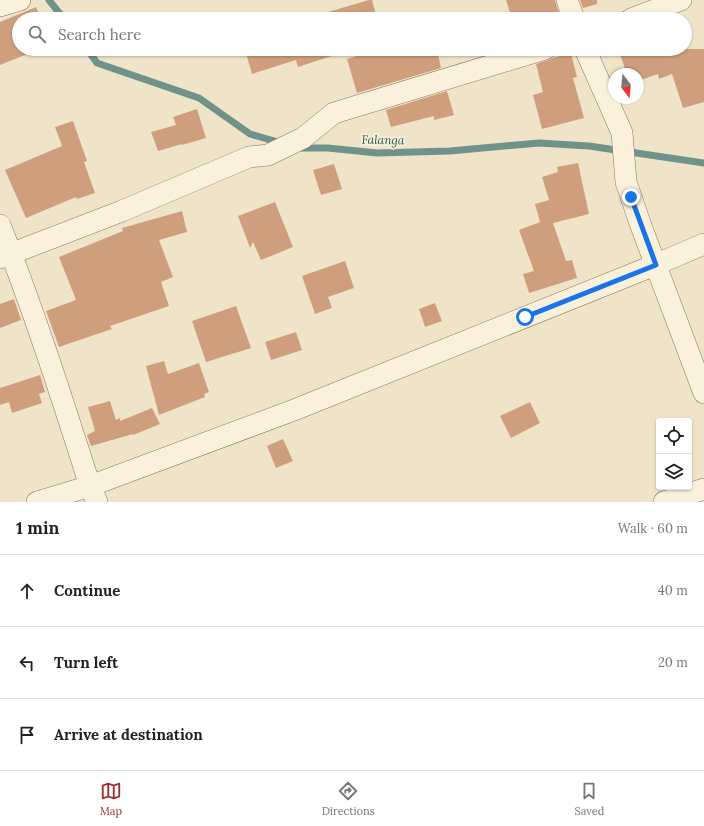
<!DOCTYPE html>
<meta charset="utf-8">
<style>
:root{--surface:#fff;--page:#f6f6f6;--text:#222;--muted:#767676;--line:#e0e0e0;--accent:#9e2a2b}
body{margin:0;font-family:Lora,serif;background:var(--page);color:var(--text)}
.controls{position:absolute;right:12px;bottom:12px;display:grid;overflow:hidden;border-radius:4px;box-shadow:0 1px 3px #0004}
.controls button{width:36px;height:36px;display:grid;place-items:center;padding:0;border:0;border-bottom:1px solid var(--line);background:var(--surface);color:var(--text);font:20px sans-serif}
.compass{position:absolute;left:608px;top:68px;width:36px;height:36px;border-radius:50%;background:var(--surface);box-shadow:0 1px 3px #0004;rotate:164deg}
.stop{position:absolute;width:12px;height:12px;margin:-9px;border:3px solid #1a73e8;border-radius:50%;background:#fff}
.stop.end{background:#1a73e8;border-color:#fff;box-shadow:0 1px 4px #0008}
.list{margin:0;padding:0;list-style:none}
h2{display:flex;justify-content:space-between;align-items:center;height:52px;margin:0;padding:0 16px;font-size:17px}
h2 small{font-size:13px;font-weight:400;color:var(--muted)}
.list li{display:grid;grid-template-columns:26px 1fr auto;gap:12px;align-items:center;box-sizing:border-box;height:72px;padding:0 16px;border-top:1px solid var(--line)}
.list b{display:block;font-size:15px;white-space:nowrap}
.list em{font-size:13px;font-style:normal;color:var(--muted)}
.icon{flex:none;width:22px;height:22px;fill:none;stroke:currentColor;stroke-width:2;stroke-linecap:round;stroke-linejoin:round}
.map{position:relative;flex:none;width:704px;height:502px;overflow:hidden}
.search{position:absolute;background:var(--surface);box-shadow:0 1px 3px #0004;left:12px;right:12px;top:12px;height:44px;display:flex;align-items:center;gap:10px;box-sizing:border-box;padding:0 14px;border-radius:22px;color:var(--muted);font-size:15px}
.sheet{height:268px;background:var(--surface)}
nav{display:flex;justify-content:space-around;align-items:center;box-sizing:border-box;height:56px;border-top:1px solid var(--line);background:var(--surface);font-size:11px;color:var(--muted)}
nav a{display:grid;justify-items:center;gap:2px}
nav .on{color:var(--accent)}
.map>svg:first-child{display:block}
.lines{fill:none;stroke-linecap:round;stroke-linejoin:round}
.stream{stroke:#6f938a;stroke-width:7}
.building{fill:#cf9f7d}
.minor-casing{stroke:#8d765c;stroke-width:22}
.minor{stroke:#faf1dc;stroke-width:21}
.route{stroke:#1a73e8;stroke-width:5}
.labels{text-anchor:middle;stroke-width:4;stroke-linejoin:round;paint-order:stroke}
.water-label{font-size:12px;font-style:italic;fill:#2f5d5a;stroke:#f7eed8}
</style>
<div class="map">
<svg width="704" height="502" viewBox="0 0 704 502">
<rect width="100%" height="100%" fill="#f0e4c8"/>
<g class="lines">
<!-- stream -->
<g class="stream">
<polyline points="49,0 64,19"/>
<polyline points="87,49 97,63 199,98 250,134 281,143"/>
<polyline points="297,147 301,148 328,148 377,153 450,151 539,143 589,146 704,163"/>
</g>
</g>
<!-- building -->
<g class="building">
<polygon points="369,0 372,0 377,19 304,19"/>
<polygon points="506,0 555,0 556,4 561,19 512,19"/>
<polygon points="580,0 597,0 597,4 583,8"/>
<polygon points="36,7 41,19 19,19 19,49 40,49 0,65 0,22"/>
<polygon points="245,49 336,49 338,54 298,67 296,60 252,74"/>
<polygon points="380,49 437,49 441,68 357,93 347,59"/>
<polygon points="618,49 704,49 704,102 683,108 672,74 659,79 658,74 638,81 638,74 627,74"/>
<polygon points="571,53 577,77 573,78 584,118 542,129 533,95 543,92 536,64 548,60 553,58"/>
<polygon points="447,91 454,115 434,120 434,116 391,127 386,110"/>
<polygon points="197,109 206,138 182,145 182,144 158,151 151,132 176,125 173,117"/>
<polygon points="73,121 87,161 84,162 95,193 77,199 76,197 26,218 5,170 62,146 55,127"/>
<polygon points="578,163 589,214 553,223 566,261 572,260 577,278 529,293 523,274 534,271 519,230 540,222 535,204 549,200 542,177 558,172 557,167"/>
<polygon points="334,164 342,189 321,195 313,170"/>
<polygon points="275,202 293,247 261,260 253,242 250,248 238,216"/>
<polygon points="182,211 187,232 159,240 173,277 161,282 169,306 110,326 112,329 59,347 46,311 76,300 59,257 123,231 122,228"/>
<polygon points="345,261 354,288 328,297 332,308 315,314 302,276"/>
<polygon points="14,299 21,320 0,328 0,304"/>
<polygon points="435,303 442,321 425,327 419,309"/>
<polygon points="236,306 251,348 206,362 192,321"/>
<polygon points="296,332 302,350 271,360 265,342"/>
<polygon points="164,361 168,374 199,363 209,392 204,394 205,397 159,415 146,366"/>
<polygon points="40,375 45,392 39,394 42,403 12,413 9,402 0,405 0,388"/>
<polygon points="110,401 116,420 120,418 120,421 152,408 160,424 133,435 133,434 91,446 87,435 95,431 88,407"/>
<polygon points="530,402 540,423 511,438 500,416"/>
<polygon points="283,439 293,461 276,468 267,446"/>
</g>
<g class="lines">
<defs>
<g id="minor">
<polyline points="567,0 574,19"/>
<polyline points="0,6 20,0"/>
<polyline points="631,19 681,0"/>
<polyline points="585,49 622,133 626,182 641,226 704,393"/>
<path d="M0,225C34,311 62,398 90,486L97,502"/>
<polyline points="0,258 122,211 249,157 268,155 303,138 334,113 545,49"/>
<polyline points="37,502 90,486 294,410 655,265 704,244"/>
<polyline points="664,502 704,489"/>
</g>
</defs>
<!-- minor casing -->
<use href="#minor" class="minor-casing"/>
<!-- minor -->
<use href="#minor" class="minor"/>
</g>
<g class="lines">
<!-- route -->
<polyline class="route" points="525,317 656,265 631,197"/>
</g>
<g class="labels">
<!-- water labels -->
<g class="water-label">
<text transform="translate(383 140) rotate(1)" y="4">Falanga</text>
</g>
</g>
</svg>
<div class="controls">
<button><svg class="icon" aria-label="locate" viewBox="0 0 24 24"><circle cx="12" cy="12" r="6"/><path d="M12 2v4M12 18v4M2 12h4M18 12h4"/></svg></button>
<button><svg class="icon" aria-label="layers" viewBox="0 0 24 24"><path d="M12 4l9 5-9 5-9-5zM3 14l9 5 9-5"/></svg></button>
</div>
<svg class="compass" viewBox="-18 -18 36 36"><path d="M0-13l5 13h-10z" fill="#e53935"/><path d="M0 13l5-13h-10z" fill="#767676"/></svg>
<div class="stop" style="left:525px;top:317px"></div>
<div class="stop end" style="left:631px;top:197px"></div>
<div class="search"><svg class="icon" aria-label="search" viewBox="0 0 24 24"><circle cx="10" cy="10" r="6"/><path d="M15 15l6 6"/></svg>Search here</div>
</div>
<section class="sheet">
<h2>1 min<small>Walk · 60 m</small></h2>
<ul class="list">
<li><svg class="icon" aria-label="ahead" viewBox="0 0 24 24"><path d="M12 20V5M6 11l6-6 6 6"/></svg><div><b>Continue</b></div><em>40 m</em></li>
<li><svg class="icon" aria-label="left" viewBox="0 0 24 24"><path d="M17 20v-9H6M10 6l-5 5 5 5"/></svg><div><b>Turn left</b></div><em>20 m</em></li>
<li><svg class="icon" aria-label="arrive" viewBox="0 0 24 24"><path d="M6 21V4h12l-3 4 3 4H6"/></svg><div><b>Arrive at destination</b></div></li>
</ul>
</section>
<nav>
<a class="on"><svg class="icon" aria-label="map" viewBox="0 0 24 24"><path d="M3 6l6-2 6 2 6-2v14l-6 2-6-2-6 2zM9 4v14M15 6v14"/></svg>Map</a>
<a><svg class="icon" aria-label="directions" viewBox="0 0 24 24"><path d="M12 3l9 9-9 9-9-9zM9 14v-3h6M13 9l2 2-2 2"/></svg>Directions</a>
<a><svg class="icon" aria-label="saved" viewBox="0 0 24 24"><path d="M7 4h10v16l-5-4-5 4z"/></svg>Saved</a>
</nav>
